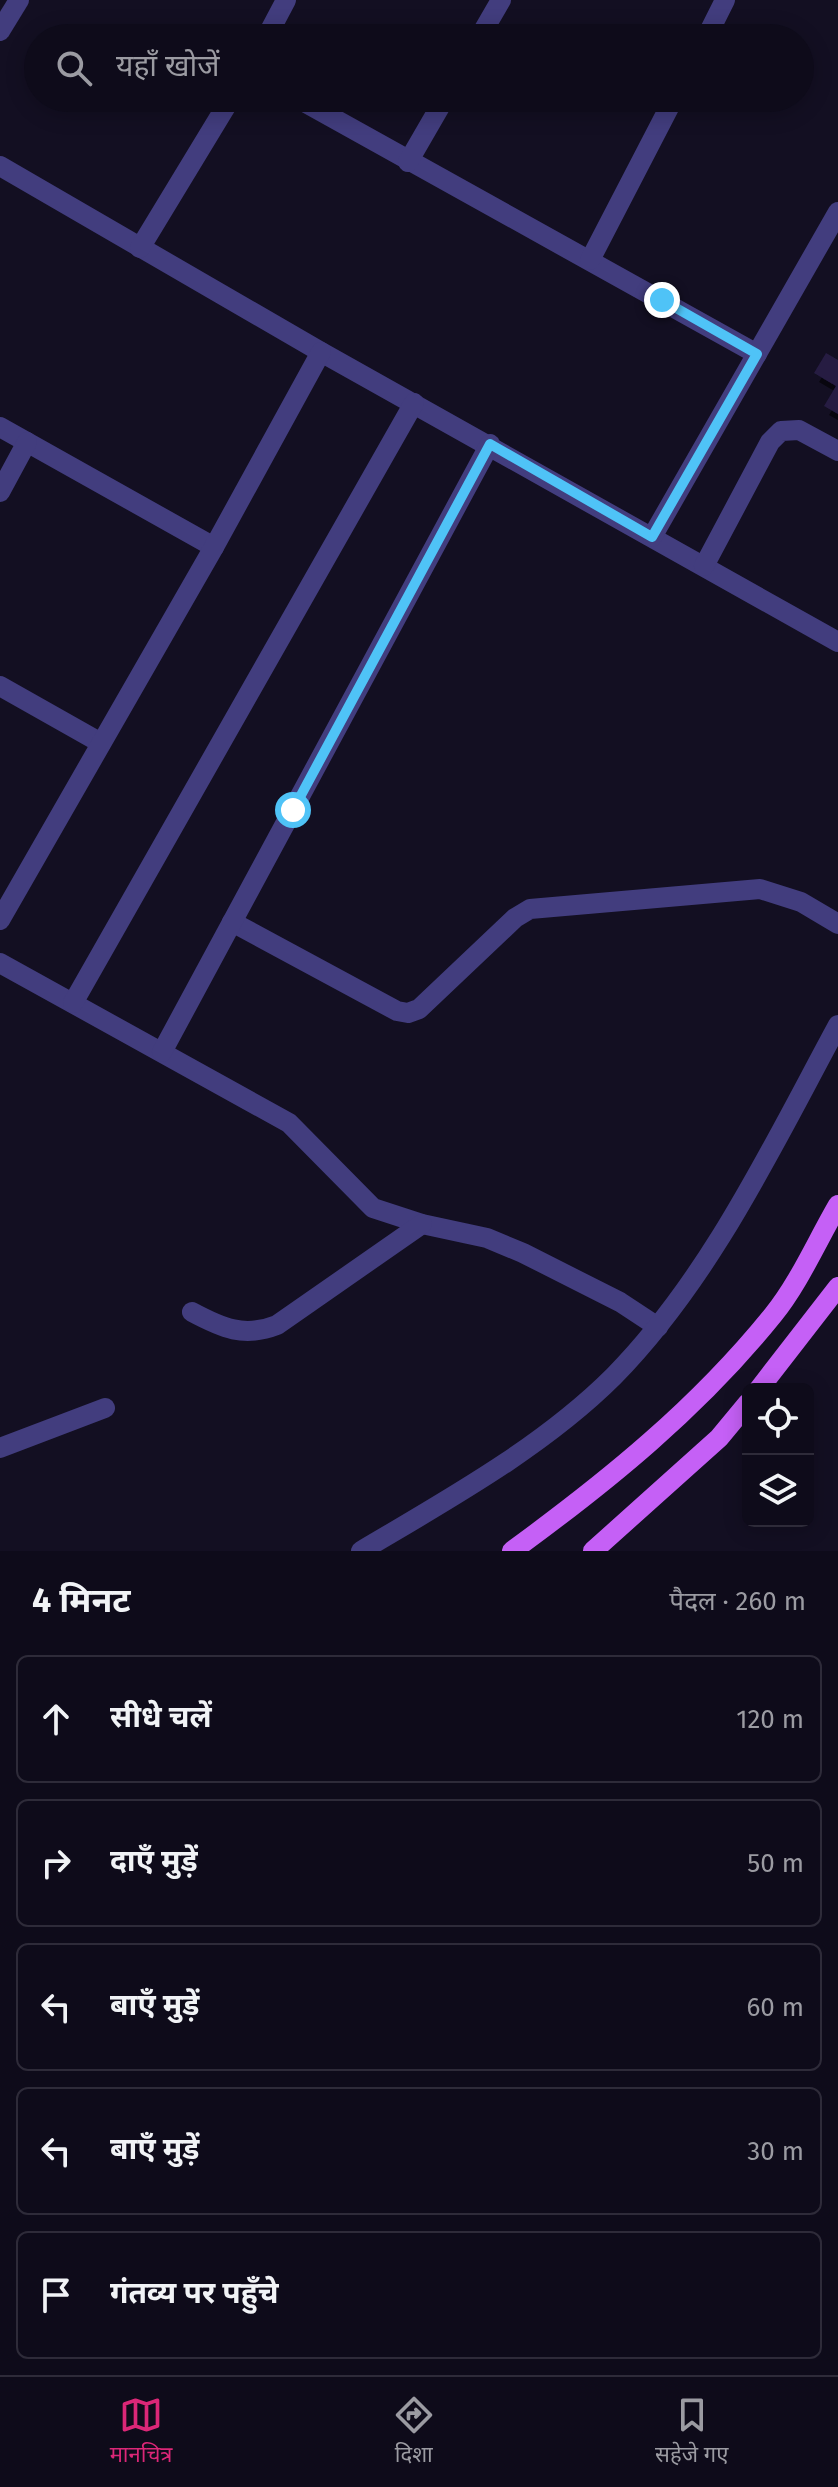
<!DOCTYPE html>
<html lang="hi">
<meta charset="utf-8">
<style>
:root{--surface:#0e0b1a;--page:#1c1927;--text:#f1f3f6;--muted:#9b9ba2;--line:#2e2b39;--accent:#db2777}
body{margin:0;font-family:"Fira Sans","Noto Sans Devanagari",sans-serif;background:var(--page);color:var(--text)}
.controls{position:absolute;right:24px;bottom:24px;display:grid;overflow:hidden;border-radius:12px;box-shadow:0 4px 20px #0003}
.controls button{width:72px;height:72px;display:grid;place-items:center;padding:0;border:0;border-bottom:2px solid var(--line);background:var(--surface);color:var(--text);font:40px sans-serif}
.stop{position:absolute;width:24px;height:24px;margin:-18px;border:6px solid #4fc3f7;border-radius:50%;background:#fff}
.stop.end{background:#4fc3f7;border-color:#fff;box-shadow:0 2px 8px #0008}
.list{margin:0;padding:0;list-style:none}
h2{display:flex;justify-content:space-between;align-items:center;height:104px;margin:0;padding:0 32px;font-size:34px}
h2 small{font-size:26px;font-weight:400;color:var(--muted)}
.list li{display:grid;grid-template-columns:52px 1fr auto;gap:24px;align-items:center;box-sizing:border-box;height:128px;margin:0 16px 16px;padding:0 16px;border:2px solid var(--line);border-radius:12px}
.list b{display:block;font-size:30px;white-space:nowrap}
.list em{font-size:26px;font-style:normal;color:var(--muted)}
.icon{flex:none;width:44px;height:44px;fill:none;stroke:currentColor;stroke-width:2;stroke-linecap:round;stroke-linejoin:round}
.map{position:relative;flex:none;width:838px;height:1551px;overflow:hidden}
.search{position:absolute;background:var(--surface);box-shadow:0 4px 20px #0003;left:24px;right:24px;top:24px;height:88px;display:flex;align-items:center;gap:20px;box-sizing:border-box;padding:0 28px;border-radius:44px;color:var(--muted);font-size:30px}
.sheet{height:824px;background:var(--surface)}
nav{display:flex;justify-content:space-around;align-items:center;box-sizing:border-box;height:112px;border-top:2px solid var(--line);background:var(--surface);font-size:22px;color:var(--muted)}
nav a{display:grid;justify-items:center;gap:4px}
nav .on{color:var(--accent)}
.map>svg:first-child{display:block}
.building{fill:#261c42;filter:url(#shadow)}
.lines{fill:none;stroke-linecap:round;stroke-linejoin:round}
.minor{stroke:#423d7e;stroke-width:20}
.major{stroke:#c560f6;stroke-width:20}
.route{stroke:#4fc3f7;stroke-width:10}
</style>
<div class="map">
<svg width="838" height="1551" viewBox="0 0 838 1551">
<defs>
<filter id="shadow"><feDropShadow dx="5" dy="9" stdDeviation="0" flood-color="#0009"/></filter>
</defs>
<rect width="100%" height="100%" fill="#130f22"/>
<!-- building -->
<polygon class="building" points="826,353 838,360 838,414 824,406 836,386 814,373"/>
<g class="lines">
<!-- minor -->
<g class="minor">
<polyline points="0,31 19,0"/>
<polyline points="266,38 286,0"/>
<polyline points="479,38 501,0"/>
<polyline points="706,38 725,0"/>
<polyline points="297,98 757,354"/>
<polyline points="408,162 445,98"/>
<polyline points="0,166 321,352 838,642"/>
<polyline points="140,248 231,98"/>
<polyline points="590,260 674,98"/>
<polyline points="0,427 214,547"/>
<polyline points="0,492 27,442"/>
<polyline points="652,537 838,212"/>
<polyline points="704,566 770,442 781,431 799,430 838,451"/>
<polyline points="0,686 101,743"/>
<polyline points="0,920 214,547 321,352"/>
<polyline points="232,922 397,1011 408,1013 419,1009 515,918 530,909 760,889 801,902 838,924"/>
<polyline points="0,963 289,1123 373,1208 422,1224 487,1238 523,1253 620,1302 658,1327"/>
<polyline points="73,1003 414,403"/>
<polyline points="162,1052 490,444"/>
<path d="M192,1312C222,1328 244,1338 277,1325L422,1224"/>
<polyline points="0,1448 105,1408"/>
<path d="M361,1551C447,1500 543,1447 614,1376C711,1277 773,1145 838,1025"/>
</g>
<!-- major -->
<g class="major">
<polyline points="759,1389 838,1287"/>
<path d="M512,1551C608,1481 698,1408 773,1315C799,1283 817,1241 838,1205"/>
<polyline points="593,1551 719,1438 748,1403"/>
</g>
</g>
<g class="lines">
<!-- route -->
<polyline class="route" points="293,810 490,444 652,537 757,354 662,300"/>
</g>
</svg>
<div class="controls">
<button><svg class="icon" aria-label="locate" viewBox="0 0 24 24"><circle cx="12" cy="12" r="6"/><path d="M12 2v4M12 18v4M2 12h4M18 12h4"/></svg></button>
<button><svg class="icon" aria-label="layers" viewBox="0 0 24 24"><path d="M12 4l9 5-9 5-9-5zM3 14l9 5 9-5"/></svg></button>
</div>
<div class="stop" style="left:293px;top:810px"></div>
<div class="stop end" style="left:662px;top:300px"></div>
<div class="search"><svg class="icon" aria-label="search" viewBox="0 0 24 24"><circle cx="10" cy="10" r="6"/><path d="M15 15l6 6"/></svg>यहाँ खोजें</div>
</div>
<section class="sheet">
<h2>4 मिनट<small>पैदल · 260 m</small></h2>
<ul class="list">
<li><svg class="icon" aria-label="ahead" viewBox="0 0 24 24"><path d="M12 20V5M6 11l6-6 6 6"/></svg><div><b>सीधे चलें</b></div><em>120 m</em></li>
<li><svg class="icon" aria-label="right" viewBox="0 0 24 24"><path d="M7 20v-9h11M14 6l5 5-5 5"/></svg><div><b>दाएँ मुड़ें</b></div><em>50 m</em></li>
<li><svg class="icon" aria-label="left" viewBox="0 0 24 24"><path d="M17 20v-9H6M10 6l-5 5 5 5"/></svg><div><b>बाएँ मुड़ें</b></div><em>60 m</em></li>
<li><svg class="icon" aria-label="left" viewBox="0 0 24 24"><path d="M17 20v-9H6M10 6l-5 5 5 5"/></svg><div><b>बाएँ मुड़ें</b></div><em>30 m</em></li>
<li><svg class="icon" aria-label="arrive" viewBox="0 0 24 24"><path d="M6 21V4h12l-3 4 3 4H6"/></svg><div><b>गंतव्य पर पहुँचे</b></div></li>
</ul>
</section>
<nav>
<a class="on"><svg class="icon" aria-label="map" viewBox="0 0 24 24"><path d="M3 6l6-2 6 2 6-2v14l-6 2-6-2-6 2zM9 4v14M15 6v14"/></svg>मानचित्र</a>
<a><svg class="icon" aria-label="directions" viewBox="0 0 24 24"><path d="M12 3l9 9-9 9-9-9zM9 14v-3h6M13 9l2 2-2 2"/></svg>दिशा</a>
<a><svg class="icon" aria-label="saved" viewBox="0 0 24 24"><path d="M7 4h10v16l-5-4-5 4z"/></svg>सहेजे गए</a>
</nav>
